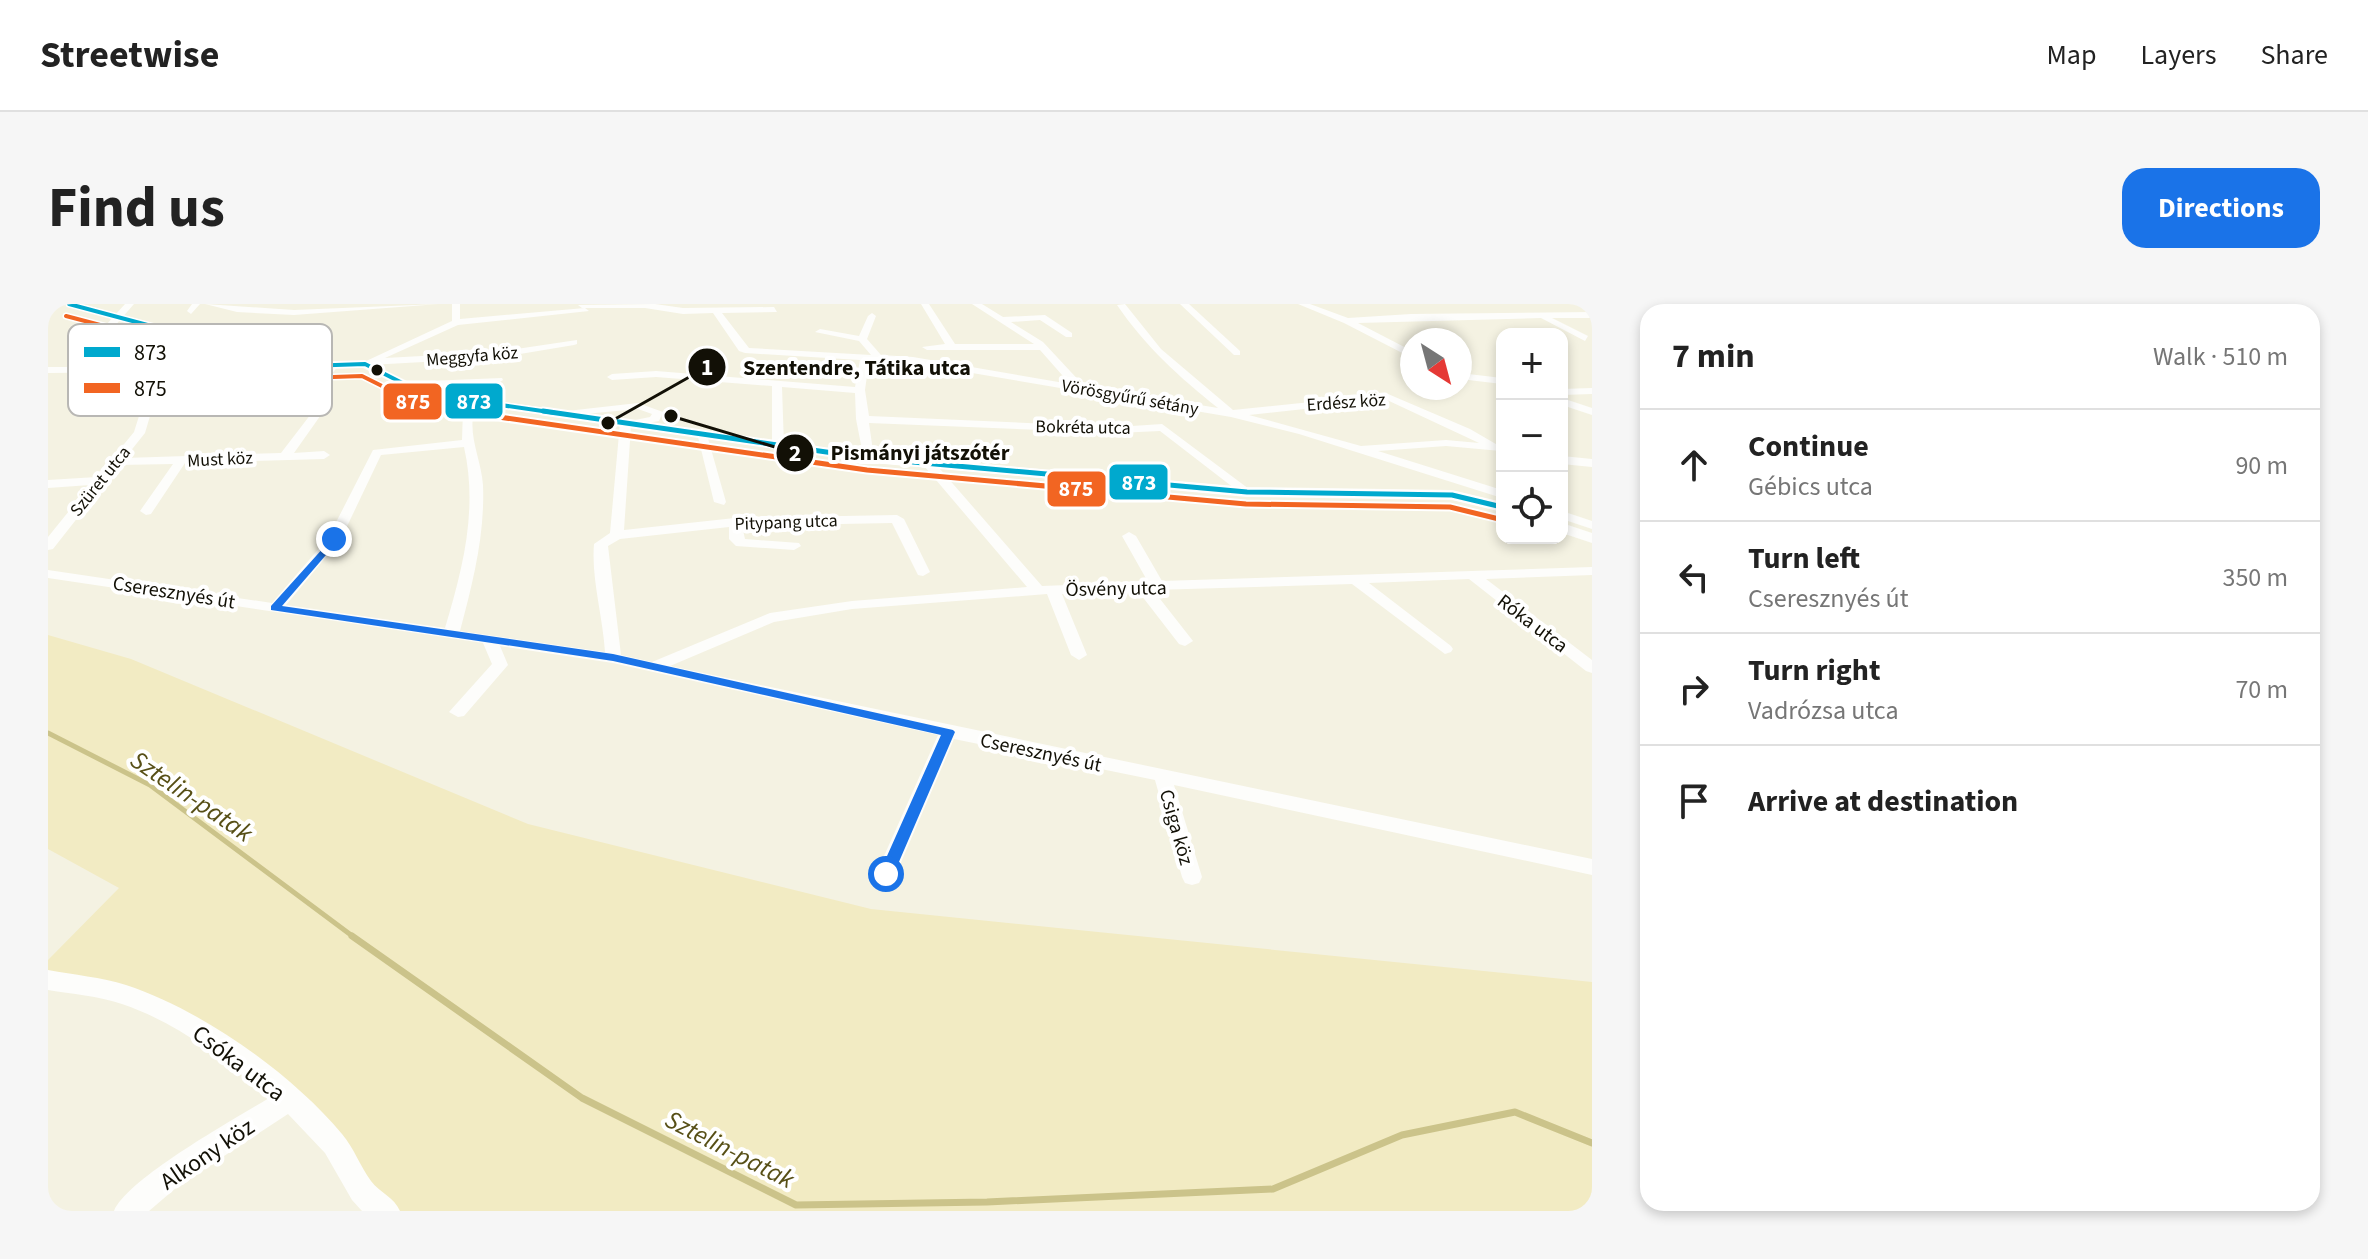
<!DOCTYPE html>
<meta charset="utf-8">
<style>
:root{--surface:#fff;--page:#f6f6f6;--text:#222;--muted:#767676;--line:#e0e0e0;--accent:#1a73e8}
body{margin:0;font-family:"Source Sans 3",sans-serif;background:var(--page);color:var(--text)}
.controls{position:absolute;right:24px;top:24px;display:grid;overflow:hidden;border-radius:16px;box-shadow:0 4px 12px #0003}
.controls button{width:72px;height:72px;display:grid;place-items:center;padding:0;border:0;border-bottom:2px solid var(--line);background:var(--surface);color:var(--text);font:40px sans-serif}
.compass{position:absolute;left:1352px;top:24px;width:72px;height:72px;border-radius:50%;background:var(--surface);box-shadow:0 4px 12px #0003;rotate:144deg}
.stop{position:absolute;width:24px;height:24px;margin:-18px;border:6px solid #1a73e8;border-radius:50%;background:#fff}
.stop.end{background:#1a73e8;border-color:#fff;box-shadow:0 2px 8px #0008}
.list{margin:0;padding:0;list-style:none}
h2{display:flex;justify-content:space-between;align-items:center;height:104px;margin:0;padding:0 32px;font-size:34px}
h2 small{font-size:26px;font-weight:400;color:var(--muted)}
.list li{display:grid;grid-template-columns:52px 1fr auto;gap:24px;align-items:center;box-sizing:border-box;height:112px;padding:0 32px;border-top:2px solid var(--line)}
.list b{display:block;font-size:30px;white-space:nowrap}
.list p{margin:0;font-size:26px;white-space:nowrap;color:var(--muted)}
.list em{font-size:26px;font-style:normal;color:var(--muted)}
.icon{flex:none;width:44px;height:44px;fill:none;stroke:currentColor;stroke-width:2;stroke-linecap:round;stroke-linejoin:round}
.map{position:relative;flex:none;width:1544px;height:907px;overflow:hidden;border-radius:24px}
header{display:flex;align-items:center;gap:48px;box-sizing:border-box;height:112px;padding:0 40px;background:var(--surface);border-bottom:2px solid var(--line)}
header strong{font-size:38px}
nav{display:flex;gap:44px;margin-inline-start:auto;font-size:28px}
.intro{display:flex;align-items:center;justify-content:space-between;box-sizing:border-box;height:192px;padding:0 48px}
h1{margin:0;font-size:56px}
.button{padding:20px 36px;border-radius:24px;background:var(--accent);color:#fff;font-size:28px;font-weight:700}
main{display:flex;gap:48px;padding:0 48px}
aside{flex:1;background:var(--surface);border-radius:24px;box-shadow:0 4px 12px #0003}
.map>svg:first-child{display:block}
.green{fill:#f2ebc3}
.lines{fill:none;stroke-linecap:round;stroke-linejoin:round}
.stream-far1{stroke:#cbc38a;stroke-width:5}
.stream{stroke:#cbc38a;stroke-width:7}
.minor{fill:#fdfdfb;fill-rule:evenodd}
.tertiary{fill:#fdfdfb;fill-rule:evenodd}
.bus-1-far1-casing{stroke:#fff;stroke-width:7}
.bus-1-casing{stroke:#fff;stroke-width:9}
.bus-2-far1-casing{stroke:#fff;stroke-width:7}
.bus-2-casing{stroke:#fff;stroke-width:9}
.bus-1-far1{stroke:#00a9ce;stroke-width:4}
.bus-1{stroke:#00a9ce;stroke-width:5}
.bus-2-far1{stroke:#f26522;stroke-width:4}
.bus-2{stroke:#f26522;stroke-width:5}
.route{fill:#1a73e8}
.bus-dot{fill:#121006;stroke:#fff;stroke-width:3}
.labels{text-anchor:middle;stroke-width:8;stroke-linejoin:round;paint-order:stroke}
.far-street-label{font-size:18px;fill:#121006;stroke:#fff}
.street-label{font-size:20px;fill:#121006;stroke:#fff}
.near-street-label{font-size:24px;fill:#121006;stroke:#fff}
.near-water-label{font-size:26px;font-style:italic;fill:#574f16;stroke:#fff}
.key{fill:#fff;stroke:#b8b7b4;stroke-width:2}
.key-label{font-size:22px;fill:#121006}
.leader{fill:none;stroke:#121006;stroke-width:3}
.callout-dot{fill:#121006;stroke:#fff;stroke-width:3}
.mark-label{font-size:24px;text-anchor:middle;font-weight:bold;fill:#fff}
.callout-label{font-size:22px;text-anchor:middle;font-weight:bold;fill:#121006;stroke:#fff;stroke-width:8;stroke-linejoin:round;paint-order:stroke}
.line-badge{stroke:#fff;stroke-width:3}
.badge-label{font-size:22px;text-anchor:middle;font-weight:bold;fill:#fff}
</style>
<header>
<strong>Streetwise</strong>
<nav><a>Map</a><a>Layers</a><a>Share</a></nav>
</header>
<div class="intro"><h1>Find us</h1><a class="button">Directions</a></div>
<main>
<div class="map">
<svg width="1544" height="907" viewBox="0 0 1544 907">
<rect width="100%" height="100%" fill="#f4f2e2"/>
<!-- green -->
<polygon class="green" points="0,331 83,355 480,520 823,605 1544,678 1544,907 338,907 241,795 80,691 0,676 0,656 71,584 0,545"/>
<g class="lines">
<!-- stream-far1 -->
<polyline class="stream-far1" points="0,429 102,481 307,634"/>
<!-- stream -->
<polyline class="stream" points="304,632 534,794 748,901 939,898 1225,885 1354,831 1467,808 1544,839"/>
<!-- minor -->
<g class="minor">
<polygon points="77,0 86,0 31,63 108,62 120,36 125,33 130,36 118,62 202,61 207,64 202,67 115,68 97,129 77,154 233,149 266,106 270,105 275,108 246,149 276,147 282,151 276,155 137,159 103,210 98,211 92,207 125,160 71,161 5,245 0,246 0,233 42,181 0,184 0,176 49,173 86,128 91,112 63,113 58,110 63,107 93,106 105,68 0,69 0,63 20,63"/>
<polygon points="144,0 152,0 143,10 139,7"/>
<polygon points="157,0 246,6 391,0 246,11 189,8"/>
<polygon points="404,0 412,0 412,15 537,4 541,7 410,21 337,54 448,48 529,36 529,40 526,41 448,54 321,61 316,58 404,17"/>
<path d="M607,0L635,4L726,3L729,8L674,9L701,44L823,51L811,37L767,28L772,25L811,32L820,12L824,9L828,12L819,35L833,51L865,53L1022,80L992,46H879L874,43L897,40L873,0H881L907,40H986L924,0H934L955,13L997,11L1024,29V33H1018L992,16L963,18L995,38L1036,82L1170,104C1131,73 1097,42 1069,1L1077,0L1113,45L1185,106L1340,90L1422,125L1453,143V147L1398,142L1330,147L1454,186V194L1251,130L1183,113L865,59L821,57L817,86L821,112L1069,123L1114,120L1205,188L1195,191L1112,127L1069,129L821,119L826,154L816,156L808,115L807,89L734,83L736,142L730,145L724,142V82L608,73L564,76L559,73L564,70L608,67L807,83L812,56L697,49L691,47L665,9L635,10L597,4H534L530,1ZM1339,96L1431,139L1398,136L1313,142L1201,111Z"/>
<polygon points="1132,0 1141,0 1192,47 1192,51 1186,51"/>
<polygon points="1250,0 1262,0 1300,14 1363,10 1544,8 1544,14 1504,14 1540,32 1537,37 1493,14 1310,19 1364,47 1364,54 1296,19"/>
<polygon points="284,58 292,60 261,97 253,97 253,93"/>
<polygon points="1412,69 1454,74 1454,80 1412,75"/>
<polygon points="454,74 455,76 450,79 354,84 349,81 354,78"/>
<polygon points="1544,84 1544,90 1514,91 1514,85"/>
<polygon points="372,88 380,88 392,105 391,107 383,107 371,90"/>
<path d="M426,94L431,97C415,123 433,152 435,181C437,231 425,278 412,327L557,348C555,313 543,274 546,240L562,229L572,119L602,113L604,110L590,105L515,112V108L519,107L590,99L615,108L611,117L583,122L576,226L687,214L849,211L856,215L882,268L875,272L870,271L844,219L694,222L697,235L751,239L753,242L746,246L688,242L681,235V223L572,235L560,242L573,351L604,358L722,309L804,297L979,283L877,163L875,160L881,156L885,157L994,282L1100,278L1074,232L1081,228L1088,232L1114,277L1544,263V271L1438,275L1544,356V369L1538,367L1421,275L1321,279L1403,342L1405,345L1403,348L1397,350L1304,280L1105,286L1145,337L1137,342L1131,340L1090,287L1014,290L1039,351L1031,356L1023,351L999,290L804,305L726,318L622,362L1544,555V571L1126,481L1154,573L1151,579L1144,581L1137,579L1134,573L1107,476L906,435L848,570L845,575L838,578L831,575L828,570L890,431L565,359L452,342L460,361L416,412L410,413L401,408L444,360L435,339L0,274V266L224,299L280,234L325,146L414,136L415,105ZM416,143C430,205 415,264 397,324L238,301L293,235L333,151Z"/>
<polygon points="1514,94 1544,104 1544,111 1514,101"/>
<polygon points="649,129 659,131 678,198 676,201 666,198"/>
<polygon points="1514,152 1544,155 1544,163 1514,160"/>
<polygon points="1514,207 1544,217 1544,225 1514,215"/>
<path d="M0,666C26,671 53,673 78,681C154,706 243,769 294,830C306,844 312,862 323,877C332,889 346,893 352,907H314L304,896L277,849L240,810L129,883L101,907H66C80,874 187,815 221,794C179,757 128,718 74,700C50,692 24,690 0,686Z"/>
</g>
<!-- tertiary -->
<g class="tertiary">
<polygon points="16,0 33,0 141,29 202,60 317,56 379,87 820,150 1199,183 1404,186 1454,198 1454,208 1404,196 1199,193 820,158 376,94 315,64 198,67 184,63 133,33"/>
<polygon points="1514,219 1544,229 1544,239 1514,229"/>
</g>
<defs>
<polyline id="bus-1-far1" points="21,0 137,31 188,60 202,64 317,60 376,90 508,109"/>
<polyline id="bus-1" points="495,107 820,154 1199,188 1404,191 1454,203"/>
<polyline id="bus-2-far1" points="18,12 132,42 182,70 200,76 314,72 374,102 423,109"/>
<polyline id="bus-2" points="409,107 819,166 1198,200 1402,203 1451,215"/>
</defs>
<!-- bus-1-far1 casing -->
<use href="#bus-1-far1" class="bus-1-far1-casing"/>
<!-- bus-1 casing -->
<use href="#bus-1" class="bus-1-casing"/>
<!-- bus-2-far1 casing -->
<use href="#bus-2-far1" class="bus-2-far1-casing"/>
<!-- bus-2 casing -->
<use href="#bus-2" class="bus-2-casing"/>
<!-- bus-1-far1 -->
<use href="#bus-1-far1" class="bus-1-far1"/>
<!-- bus-1 -->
<use href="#bus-1" class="bus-1"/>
<!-- bus-2-far1 -->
<use href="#bus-2-far1" class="bus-2-far1"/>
<!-- bus-2 -->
<use href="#bus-2" class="bus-2"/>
</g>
<!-- route -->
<polygon class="route" points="286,232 290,237 234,302 565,350 905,426 907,428 844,574 833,574 831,570 893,431 565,357 223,306 223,302"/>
<!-- markers -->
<circle class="bus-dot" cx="329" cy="66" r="7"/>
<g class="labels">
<!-- far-street labels -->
<g class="far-street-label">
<text transform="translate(424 52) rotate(-5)" y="6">Meggyfa köz</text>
<text transform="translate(1082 93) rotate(10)" y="6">Vörösgyűrű sétány</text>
<text transform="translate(1298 98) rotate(-4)" y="6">Erdész köz</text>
<text transform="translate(1035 123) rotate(1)" y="6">Bokréta utca</text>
<text transform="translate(172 155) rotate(-3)" y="6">Must köz</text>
<text transform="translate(52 177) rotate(-51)" y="6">Szüret utca</text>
<text transform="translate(738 218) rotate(-2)" y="6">Pitypang utca</text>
</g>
<!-- street labels -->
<g class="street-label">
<text transform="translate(1068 284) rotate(-1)" y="7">Ösvény utca</text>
<text transform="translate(126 288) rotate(9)" y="7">Cseresznyés út</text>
<text transform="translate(1485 319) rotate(37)" y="7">Róka utca</text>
<text transform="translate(993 448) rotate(12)" y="7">Cseresznyés út</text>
<text transform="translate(1129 523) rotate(74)" y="7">Csiga köz</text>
</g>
<!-- near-street labels -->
<g class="near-street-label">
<text transform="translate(191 759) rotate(37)" y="8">Csóka utca</text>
<text transform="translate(159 850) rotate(-34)" y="8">Alkony köz</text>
</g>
<!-- near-water labels -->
<g class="near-water-label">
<text transform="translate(144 492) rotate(34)" y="9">Sztelin-patak</text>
<text transform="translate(682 845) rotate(27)" y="9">Sztelin-patak</text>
</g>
</g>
<!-- legend -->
<rect x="20" y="20" width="264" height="92" rx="12" class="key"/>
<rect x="36" y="43" width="36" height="10" fill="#00a9ce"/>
<rect x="36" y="79" width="36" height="10" fill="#f26522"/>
<g class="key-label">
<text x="86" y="56">873</text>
<text x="86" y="92">875</text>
</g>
<!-- callouts -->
<path class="leader" d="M560 119L659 63M623 112L747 149"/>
<g class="callout-dot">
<circle cx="560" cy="119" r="8"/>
<circle cx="623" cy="112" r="8"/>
<circle cx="659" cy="63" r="20"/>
<circle cx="747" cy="149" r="20"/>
</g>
<g class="mark-label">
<text x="659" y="71">1</text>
<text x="747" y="157">2</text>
</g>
<g class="callout-label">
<text x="809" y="71">Szentendre, Tátika utca</text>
<text x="872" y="156">Pismányi játszótér</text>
</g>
<g class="line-badge">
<rect x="396" y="78" width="60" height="38" rx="8" fill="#00a9ce"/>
<rect x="334" y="78" width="61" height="39" rx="8" fill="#f26522"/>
<rect x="1060" y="159" width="61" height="38" rx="8" fill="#00a9ce"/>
<rect x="998" y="166" width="61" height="38" rx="8" fill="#f26522"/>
</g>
<g class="badge-label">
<text x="426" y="105">873</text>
<text x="365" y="105">875</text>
<text x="1091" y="186">873</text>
<text x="1028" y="192">875</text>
</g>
</svg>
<div class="controls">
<button>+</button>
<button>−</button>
<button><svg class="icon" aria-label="locate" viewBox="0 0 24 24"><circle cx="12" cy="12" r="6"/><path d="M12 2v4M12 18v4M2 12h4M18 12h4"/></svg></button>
</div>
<svg class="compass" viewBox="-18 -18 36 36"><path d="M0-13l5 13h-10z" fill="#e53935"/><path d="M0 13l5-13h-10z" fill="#767676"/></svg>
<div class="stop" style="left:838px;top:570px"></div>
<div class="stop end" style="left:286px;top:235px"></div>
</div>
<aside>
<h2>7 min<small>Walk · 510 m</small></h2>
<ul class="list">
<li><svg class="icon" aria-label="ahead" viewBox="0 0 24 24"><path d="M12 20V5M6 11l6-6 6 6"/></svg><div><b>Continue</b><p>Gébics utca</p></div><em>90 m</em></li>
<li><svg class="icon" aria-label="left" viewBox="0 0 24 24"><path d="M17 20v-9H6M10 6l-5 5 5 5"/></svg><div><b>Turn left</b><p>Cseresznyés út</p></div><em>350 m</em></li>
<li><svg class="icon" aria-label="right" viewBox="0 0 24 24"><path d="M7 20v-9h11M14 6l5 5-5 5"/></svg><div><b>Turn right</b><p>Vadrózsa utca</p></div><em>70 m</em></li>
<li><svg class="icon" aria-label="arrive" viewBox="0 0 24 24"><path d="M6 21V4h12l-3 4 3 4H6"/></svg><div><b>Arrive at destination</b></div></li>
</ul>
</aside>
</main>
